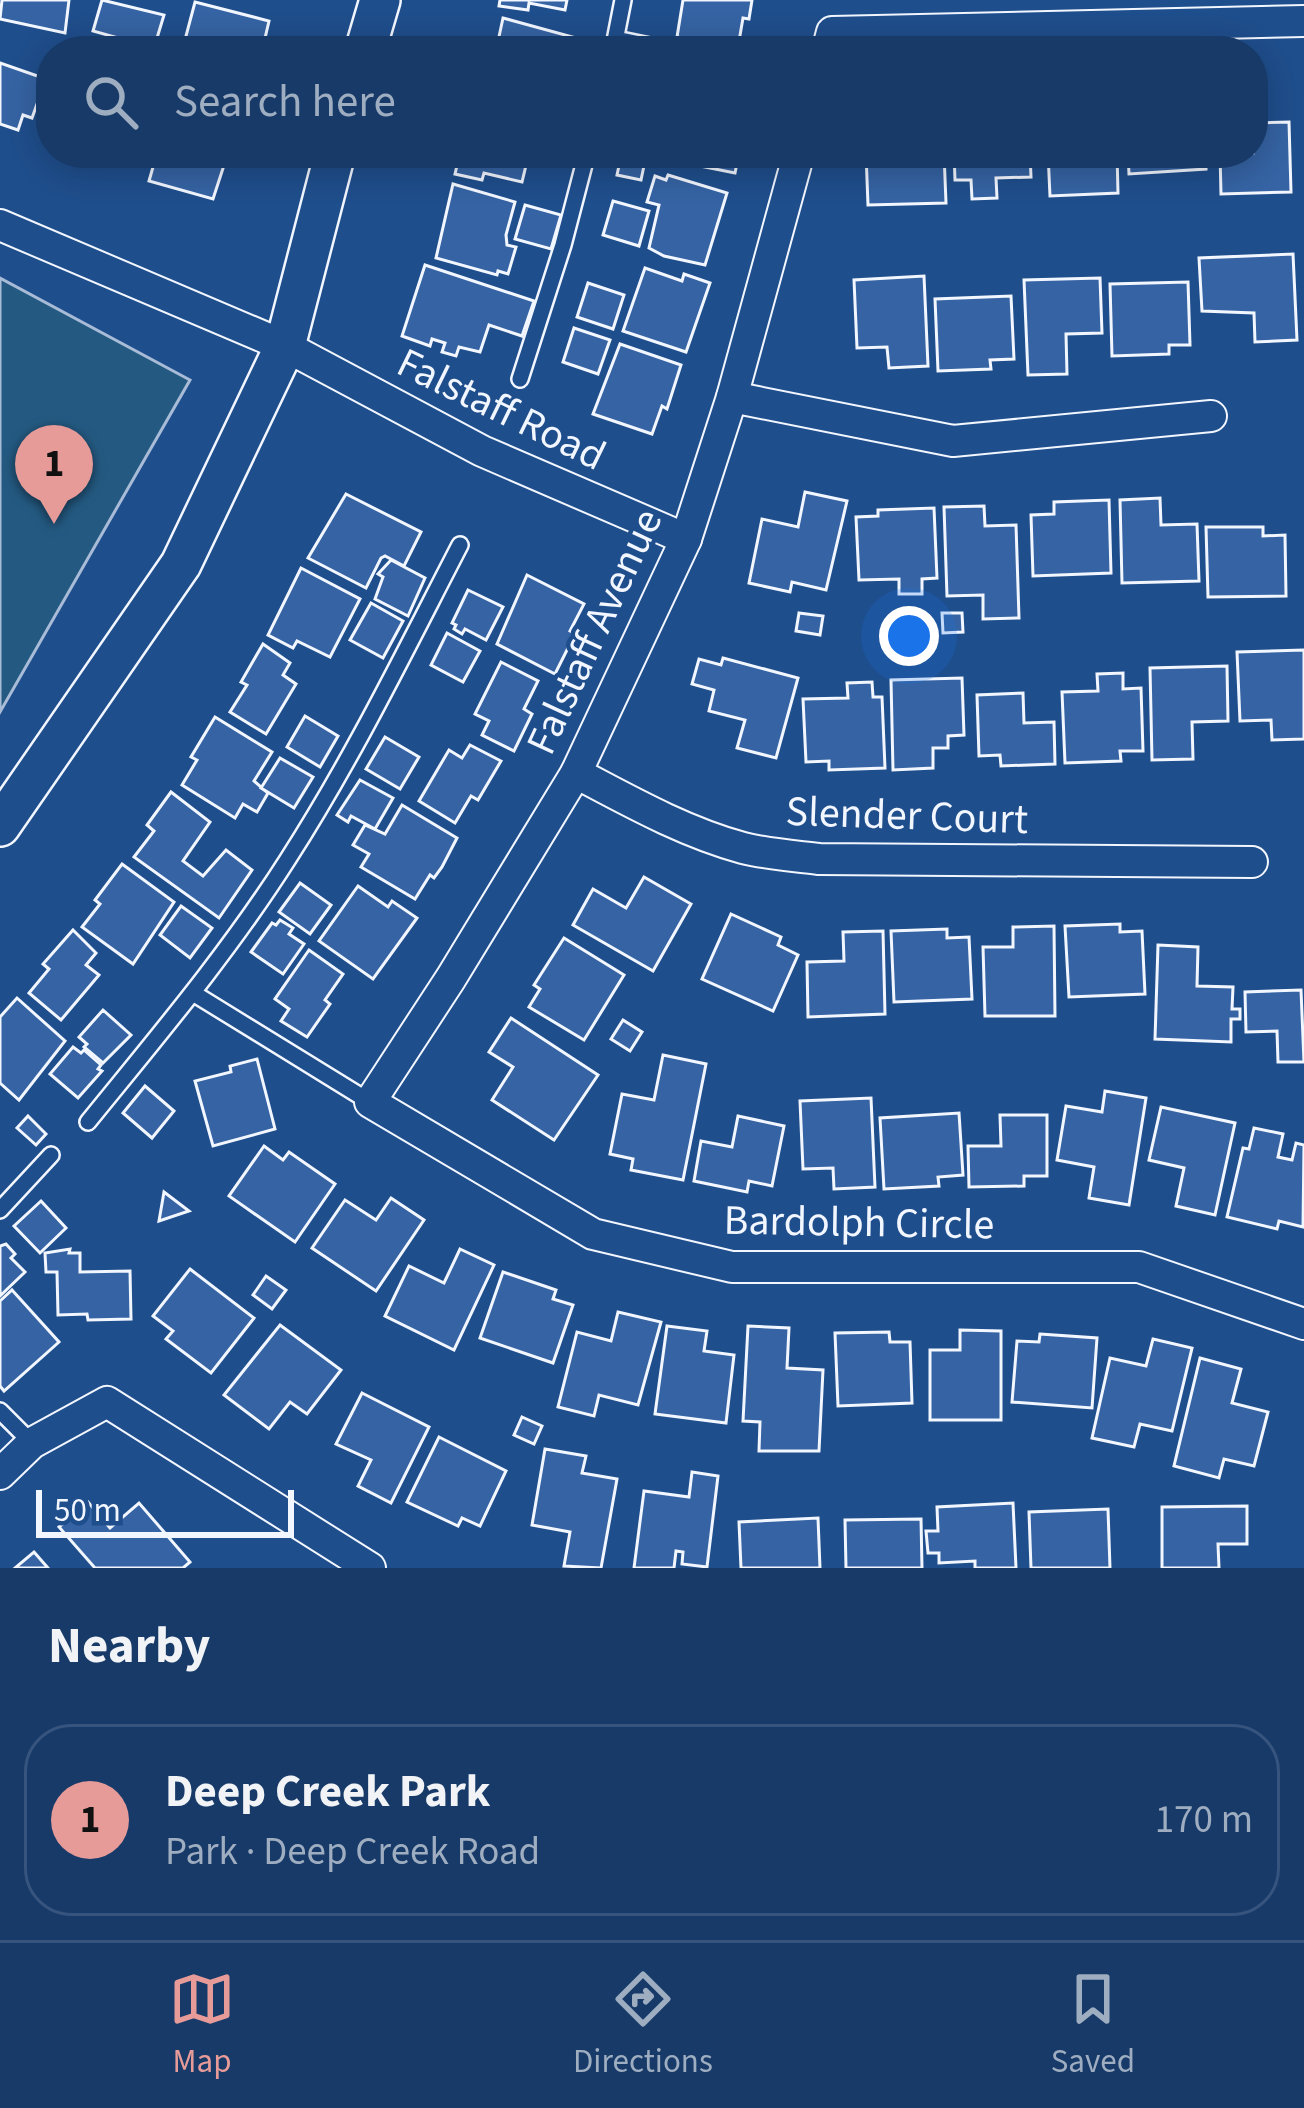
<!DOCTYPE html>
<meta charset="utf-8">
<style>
:root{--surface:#173a69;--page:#244571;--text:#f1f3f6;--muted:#9eadc0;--line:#36547d;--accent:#e69b98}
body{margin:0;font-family:"Source Sans 3",sans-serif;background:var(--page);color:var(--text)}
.scale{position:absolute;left:36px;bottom:30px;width:258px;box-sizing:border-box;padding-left:12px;border:6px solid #f2f6ff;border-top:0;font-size:33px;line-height:42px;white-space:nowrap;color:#f2f6ff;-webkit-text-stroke:9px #1f4e8c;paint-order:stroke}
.you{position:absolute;left:909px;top:636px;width:42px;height:42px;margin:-30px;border:9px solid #fff;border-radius:50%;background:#1a73e8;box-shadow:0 0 0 18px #1a73e833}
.badge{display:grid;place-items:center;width:78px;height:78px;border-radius:50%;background:var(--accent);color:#111;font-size:39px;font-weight:700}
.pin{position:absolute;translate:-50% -99px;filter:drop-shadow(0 3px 6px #0008)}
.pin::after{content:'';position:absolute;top:63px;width:42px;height:36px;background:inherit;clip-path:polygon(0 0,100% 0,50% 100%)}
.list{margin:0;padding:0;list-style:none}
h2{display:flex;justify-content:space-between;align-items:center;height:156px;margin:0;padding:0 48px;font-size:51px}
h2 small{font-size:39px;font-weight:400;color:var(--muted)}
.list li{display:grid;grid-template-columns:78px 1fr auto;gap:36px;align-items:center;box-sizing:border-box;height:192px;margin:0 24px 24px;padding:0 24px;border:3px solid var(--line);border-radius:48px}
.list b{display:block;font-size:45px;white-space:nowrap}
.list p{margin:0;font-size:39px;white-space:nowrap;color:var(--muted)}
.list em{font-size:39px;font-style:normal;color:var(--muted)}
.icon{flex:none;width:66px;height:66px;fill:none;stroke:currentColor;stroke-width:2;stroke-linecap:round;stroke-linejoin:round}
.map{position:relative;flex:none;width:1304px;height:1568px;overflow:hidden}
.search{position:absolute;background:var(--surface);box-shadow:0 6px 30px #0003;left:36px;right:36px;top:36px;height:132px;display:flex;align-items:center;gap:30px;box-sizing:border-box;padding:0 42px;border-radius:48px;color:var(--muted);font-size:45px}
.sheet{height:372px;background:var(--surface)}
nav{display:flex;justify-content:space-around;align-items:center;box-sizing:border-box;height:168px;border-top:3px solid var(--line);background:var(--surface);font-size:33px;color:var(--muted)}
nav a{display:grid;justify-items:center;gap:6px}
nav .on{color:var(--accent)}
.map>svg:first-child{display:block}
.green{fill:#245a82;stroke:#a8bbd7;stroke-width:3}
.building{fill:#3563a3;stroke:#f2f6ff;stroke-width:3}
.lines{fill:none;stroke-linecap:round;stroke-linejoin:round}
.service-casing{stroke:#f2f6ff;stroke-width:20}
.minor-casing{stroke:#f2f6ff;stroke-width:34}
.tertiary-casing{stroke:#f2f6ff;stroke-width:44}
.service{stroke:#1f4e8c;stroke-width:15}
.minor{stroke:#1f4e8c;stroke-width:30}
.tertiary{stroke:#1f4e8c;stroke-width:39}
.labels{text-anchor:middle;stroke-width:9;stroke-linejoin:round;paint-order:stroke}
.street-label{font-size:42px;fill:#f2f6ff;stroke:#1f4e8c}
</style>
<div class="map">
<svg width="1304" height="1568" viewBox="0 0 1304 1568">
<rect width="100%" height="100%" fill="#1f4e8c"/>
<!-- green -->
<polygon class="green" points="0,278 190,380 0,712"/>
<!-- building -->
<g class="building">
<polygon points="2,0 69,0 65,33 0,19"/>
<polygon points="102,0 164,15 154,48 93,31"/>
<polygon points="500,0 567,0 565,10 529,3 528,10 499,6"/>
<polygon points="683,0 752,0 749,19 743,18 738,47 677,37"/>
<polygon points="195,2 269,21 262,51 182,51"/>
<polygon points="503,18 580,39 578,51 489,51 491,45 497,46"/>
<polygon points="0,63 46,79 32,118 23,115 18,130 0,124"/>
<polygon points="1257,102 1257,123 1289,122 1291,192 1221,194 1220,153 1253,153 1253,103"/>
<polygon points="157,153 228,153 213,199 149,181"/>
<polygon points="460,153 529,153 522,182 484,173 482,180 455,174"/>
<polygon points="671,153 739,153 735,173 670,160"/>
<polygon points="866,153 944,153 946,203 868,205"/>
<polygon points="954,153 1030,153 1031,177 996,178 997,198 972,199 971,180 955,180"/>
<polygon points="1048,153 1117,153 1118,193 1050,196"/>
<polygon points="1128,153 1206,153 1206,169 1129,174"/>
<polygon points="621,156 645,161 641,180 617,175"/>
<polygon points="668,175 727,193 705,265 664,256 649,248 659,205 647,202 655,176 666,180"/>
<polygon points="453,184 515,202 506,235 507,245 516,247 508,274 498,271 497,275 436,258"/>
<polygon points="613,201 649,211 639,246 603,235"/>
<polygon points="525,205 561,215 551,249 515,239"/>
<polygon points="1293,254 1297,340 1255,342 1254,313 1202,311 1199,258"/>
<polygon points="425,265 534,301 522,336 489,325 480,352 459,347 456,356 442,352 445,343 432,339 430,346 402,336"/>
<polygon points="645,268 682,281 684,274 710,283 686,352 623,331"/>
<polygon points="924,276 928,366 889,368 887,347 857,348 854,280"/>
<polygon points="1100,278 1102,333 1066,334 1067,374 1028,375 1024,280"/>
<polygon points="1188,282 1190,345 1169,345 1169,354 1112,356 1110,284"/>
<polygon points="588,283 624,295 613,329 577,317"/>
<polygon points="1011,296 1014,359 990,360 991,369 938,371 935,299"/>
<polygon points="574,328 610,340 598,374 563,362"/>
<polygon points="620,344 681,365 667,409 662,406 652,434 593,414"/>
<polygon points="805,492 847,501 826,590 792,582 790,592 749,583 762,519 798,527"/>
<polygon points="346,494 421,532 404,566 385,556 381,558 366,588 308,558"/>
<polygon points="1160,498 1161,525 1197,524 1199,581 1122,583 1120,500"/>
<polygon points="1109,500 1111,573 1033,576 1031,515 1054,514 1054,502"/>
<polygon points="984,506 985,526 1016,525 1019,618 983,619 983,595 947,596 944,507"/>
<polygon points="934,508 937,578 922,579 922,594 899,594 899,579 859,580 856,517 878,516 878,510"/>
<polygon points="1206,527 1263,527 1263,536 1285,535 1286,596 1208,597"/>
<polygon points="391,560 425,578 408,616 375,599 383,577 378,574"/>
<polygon points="301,568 360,599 330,657 297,641 293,648 268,635"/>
<polygon points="527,575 584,604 570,631 575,634 555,674 497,644"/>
<polygon points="468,590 503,607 486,640 465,629 462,634 454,629 456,625 452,623"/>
<polygon points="371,603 403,621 383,658 350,640"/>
<polygon points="799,613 823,616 820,635 796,631"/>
<polygon points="942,613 962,613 963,632 943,633"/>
<polygon points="447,633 480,651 463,682 431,665"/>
<polygon points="263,644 290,663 283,675 296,684 266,734 230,712 247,685 241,682"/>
<polygon points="1304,650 1304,739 1272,740 1271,720 1240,721 1237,652"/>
<polygon points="723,658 798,678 776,758 737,748 745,720 709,711 714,690 692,684 699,659 721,665"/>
<polygon points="501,662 538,681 524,709 532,714 514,751 482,735 489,721 475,714"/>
<polygon points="1227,666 1228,721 1192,722 1193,759 1152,760 1150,668"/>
<polygon points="1123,673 1123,689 1141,688 1143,751 1120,751 1121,761 1065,763 1062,692 1098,691 1097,674"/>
<polygon points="962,678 964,735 948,736 948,748 933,748 933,768 893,770 891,680"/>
<polygon points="872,682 873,697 882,697 885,768 829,770 829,761 806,762 803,699 848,698 847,683"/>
<polygon points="1023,693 1024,723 1054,722 1055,764 1001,766 1000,755 979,756 977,695"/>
<polygon points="305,716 338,736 320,767 287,747"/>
<polygon points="215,717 272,752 254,781 268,793 257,812 243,804 235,818 182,785 197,760 191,757"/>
<polygon points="385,737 419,757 400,789 366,769"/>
<polygon points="470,745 501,761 478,800 471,796 455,823 419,801 449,750 462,758"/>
<polygon points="280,758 313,777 294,808 261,788"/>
<polygon points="360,780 393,798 375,829 351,816 348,822 337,815"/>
<polygon points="171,792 210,822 183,861 203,876 226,850 252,870 219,918 134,857 154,831 147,825"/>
<polygon points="402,805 457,838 442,867 434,878 430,875 415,899 361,867 369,854 353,845 365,825 385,834"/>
<polygon points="122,864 174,902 133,964 82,927 100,904 95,900"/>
<polygon points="644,877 691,904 653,971 573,925 593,889 626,908"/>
<polygon points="300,883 331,905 310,934 279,912"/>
<polygon points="358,886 388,907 392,901 417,918 373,979 319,941"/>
<polygon points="181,906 212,928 190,958 160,935"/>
<polygon points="731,914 781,937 778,945 798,955 773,1011 702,979"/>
<polygon points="280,920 293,928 289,934 304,944 283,974 251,952 272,923 276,925"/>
<polygon points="1120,924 1120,932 1142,931 1145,994 1069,997 1065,926"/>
<polygon points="1054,926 1055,1016 985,1016 983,947 1013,947 1013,927"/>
<polygon points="947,929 947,938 969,937 972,999 894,1002 891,931"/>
<polygon points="73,930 96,953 86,965 99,975 61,1020 29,993 49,969 43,964"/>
<polygon points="883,931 885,1014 808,1017 807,962 844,961 843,932"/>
<polygon points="564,938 624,975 584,1040 529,1007 540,989 534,985"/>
<polygon points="1158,945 1198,947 1197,986 1233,987 1232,1009 1240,1009 1240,1019 1231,1019 1231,1042 1155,1039"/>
<polygon points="309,950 343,974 325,1000 330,1004 307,1037 281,1021 289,1009 275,999"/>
<polygon points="1301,990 1304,1062 1278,1062 1277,1031 1246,1032 1245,992"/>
<polygon points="17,998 65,1041 19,1100 0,1083 0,1017"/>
<polygon points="103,1010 131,1035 103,1063 84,1047 87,1044 79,1037"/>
<polygon points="511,1018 598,1075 554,1140 492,1100 513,1067 489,1052"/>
<polygon points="623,1020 642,1032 630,1051 611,1039"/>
<polygon points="73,1047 81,1053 84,1050 101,1065 98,1069 102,1071 78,1098 50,1074"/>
<polygon points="663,1055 706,1064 683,1180 631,1170 633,1159 610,1154 622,1094 654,1100"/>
<polygon points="257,1059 275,1129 213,1146 195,1081 231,1072 230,1066"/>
<polygon points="145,1086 174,1111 152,1138 123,1113"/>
<polygon points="1105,1091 1146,1098 1129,1205 1089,1198 1094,1167 1057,1160 1066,1106 1102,1112"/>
<polygon points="871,1098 875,1187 834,1189 833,1168 803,1169 800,1101"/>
<polygon points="1161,1107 1235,1123 1215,1215 1176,1206 1184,1168 1149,1160"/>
<polygon points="959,1113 963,1175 938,1177 939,1186 884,1189 880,1118"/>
<polygon points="1000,1115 1047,1115 1047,1176 1024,1176 1024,1186 969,1187 968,1146 1001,1146"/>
<polygon points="28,1116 46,1134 36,1145 17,1128"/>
<polygon points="738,1116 784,1126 772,1186 749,1181 747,1192 694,1181 701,1141 732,1147"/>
<polygon points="1254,1128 1283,1134 1278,1157 1292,1160 1296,1143 1304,1145 1303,1227 1279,1221 1277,1229 1227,1217 1243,1148 1249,1149"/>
<polygon points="264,1146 283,1160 289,1152 335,1184 295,1242 229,1196"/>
<polygon points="164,1192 189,1211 159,1221"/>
<polygon points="391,1198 424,1220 376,1291 312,1248 345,1200 376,1220"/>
<polygon points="41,1201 66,1228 40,1253 14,1226"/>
<polygon points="6,1244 15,1254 11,1258 25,1272 0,1296 0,1246"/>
<polygon points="70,1249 69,1253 80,1253 80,1272 130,1271 131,1319 88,1320 87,1314 58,1315 57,1272 46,1272 45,1253"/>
<polygon points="460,1249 494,1265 454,1350 385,1316 409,1266 444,1283"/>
<polygon points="190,1269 254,1318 211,1373 166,1339 173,1331 153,1316"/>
<polygon points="503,1272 556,1290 553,1299 573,1305 553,1363 480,1338"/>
<polygon points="266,1276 286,1290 272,1309 253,1295"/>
<polygon points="12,1290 59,1342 4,1391 0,1386 0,1301"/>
<polygon points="618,1312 661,1322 638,1405 599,1395 594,1416 558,1407 577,1332 611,1341"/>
<polygon points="280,1325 341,1370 307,1414 290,1402 269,1429 224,1395"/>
<polygon points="667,1326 707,1331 704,1351 734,1355 726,1423 655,1414"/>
<polygon points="748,1326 789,1328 787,1368 823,1370 819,1451 759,1451 760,1422 743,1421"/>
<polygon points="960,1330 1001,1331 1001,1420 930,1420 930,1350 960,1350"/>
<polygon points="889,1332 890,1342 910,1342 912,1403 838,1406 835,1333"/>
<polygon points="1040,1334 1097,1338 1092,1408 1012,1402 1017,1341 1039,1342"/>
<polygon points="1153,1339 1192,1348 1172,1431 1140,1424 1134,1447 1092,1438 1110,1358 1146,1366"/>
<polygon points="1200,1358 1241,1369 1232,1403 1268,1412 1254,1466 1224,1459 1219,1478 1174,1466"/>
<polygon points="362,1393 429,1427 391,1503 358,1486 371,1460 336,1444"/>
<polygon points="522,1417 542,1426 534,1444 514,1435"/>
<polygon points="439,1437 506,1471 480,1526 462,1518 458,1526 407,1502"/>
<polygon points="545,1449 586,1456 582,1473 617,1479 601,1568 564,1566 570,1532 532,1525"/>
<polygon points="692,1472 718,1476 707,1567 682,1564 683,1552 676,1551 674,1568 634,1568 644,1491 689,1497"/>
<polygon points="88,1502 110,1528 139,1503 190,1562 183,1568 95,1568 59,1527"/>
<polygon points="1013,1503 1016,1568 975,1568 975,1561 939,1563 939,1553 928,1553 926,1531 938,1531 937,1507"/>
<polygon points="1247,1506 1247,1544 1218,1544 1219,1568 1162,1568 1162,1507"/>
<polygon points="1108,1509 1110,1568 1031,1568 1029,1512"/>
<polygon points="818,1518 820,1568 741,1568 739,1522"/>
<polygon points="921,1519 922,1568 846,1568 845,1520"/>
<polygon points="34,1552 48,1568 15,1568"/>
</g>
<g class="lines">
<defs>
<g id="service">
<polyline points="616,39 674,51"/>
<polyline points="613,51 623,0"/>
<polyline points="520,379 563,245 587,153"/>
<polyline points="193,993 370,1102"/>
<path d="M88,1122C157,1037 229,952 288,859C353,758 405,651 460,545"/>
<polyline points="0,1210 51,1155"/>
<polyline points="0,1411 32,1443"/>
</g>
<g id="minor">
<polyline points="827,51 832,32 1304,21"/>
<polyline points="799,153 732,397 686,539 576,773 451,978 370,1102 593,1234 732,1267 1139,1267 1304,1324"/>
<polyline points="0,225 285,346 482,451 686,539"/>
<polyline points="732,397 953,441 1211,416"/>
<path d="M576,773C629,801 684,832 743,848C767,854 794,856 819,859L1252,862"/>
<polyline points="0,1474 32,1443 107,1402 370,1568"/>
</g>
<g id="tertiary">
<polyline points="365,51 380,0"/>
<polyline points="0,826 181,564 285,346 335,153"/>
</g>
</defs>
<!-- service casing -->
<use href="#service" class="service-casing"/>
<!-- minor casing -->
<use href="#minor" class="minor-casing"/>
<!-- tertiary casing -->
<use href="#tertiary" class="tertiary-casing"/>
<!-- service -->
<use href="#service" class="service"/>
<!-- minor -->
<use href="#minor" class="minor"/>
<!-- tertiary -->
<use href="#tertiary" class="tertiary"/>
</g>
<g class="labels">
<!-- street labels -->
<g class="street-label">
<text transform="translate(502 408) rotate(26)" y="15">Falstaff Road</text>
<text transform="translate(593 631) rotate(-65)" y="15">Falstaff Avenue</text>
<text transform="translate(907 814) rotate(2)" y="15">Slender Court</text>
<text transform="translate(859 1221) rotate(1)" y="15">Bardolph Circle</text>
</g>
</g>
</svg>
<div class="scale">50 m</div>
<div class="you"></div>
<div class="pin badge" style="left:54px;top:524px">1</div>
<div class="search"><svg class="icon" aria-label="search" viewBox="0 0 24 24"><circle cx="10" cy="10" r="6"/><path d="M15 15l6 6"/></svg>Search here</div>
</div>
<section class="sheet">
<h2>Nearby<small></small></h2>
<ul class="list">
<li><span class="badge">1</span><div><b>Deep Creek Park</b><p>Park · Deep Creek Road</p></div><em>170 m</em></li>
</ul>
</section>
<nav>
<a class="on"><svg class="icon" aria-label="map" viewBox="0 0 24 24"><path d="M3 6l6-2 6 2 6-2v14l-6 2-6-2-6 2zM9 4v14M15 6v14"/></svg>Map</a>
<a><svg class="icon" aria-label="directions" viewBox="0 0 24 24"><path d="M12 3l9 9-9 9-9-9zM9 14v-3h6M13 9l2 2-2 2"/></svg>Directions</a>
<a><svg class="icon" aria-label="saved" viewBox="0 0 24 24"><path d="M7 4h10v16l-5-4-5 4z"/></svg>Saved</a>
</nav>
